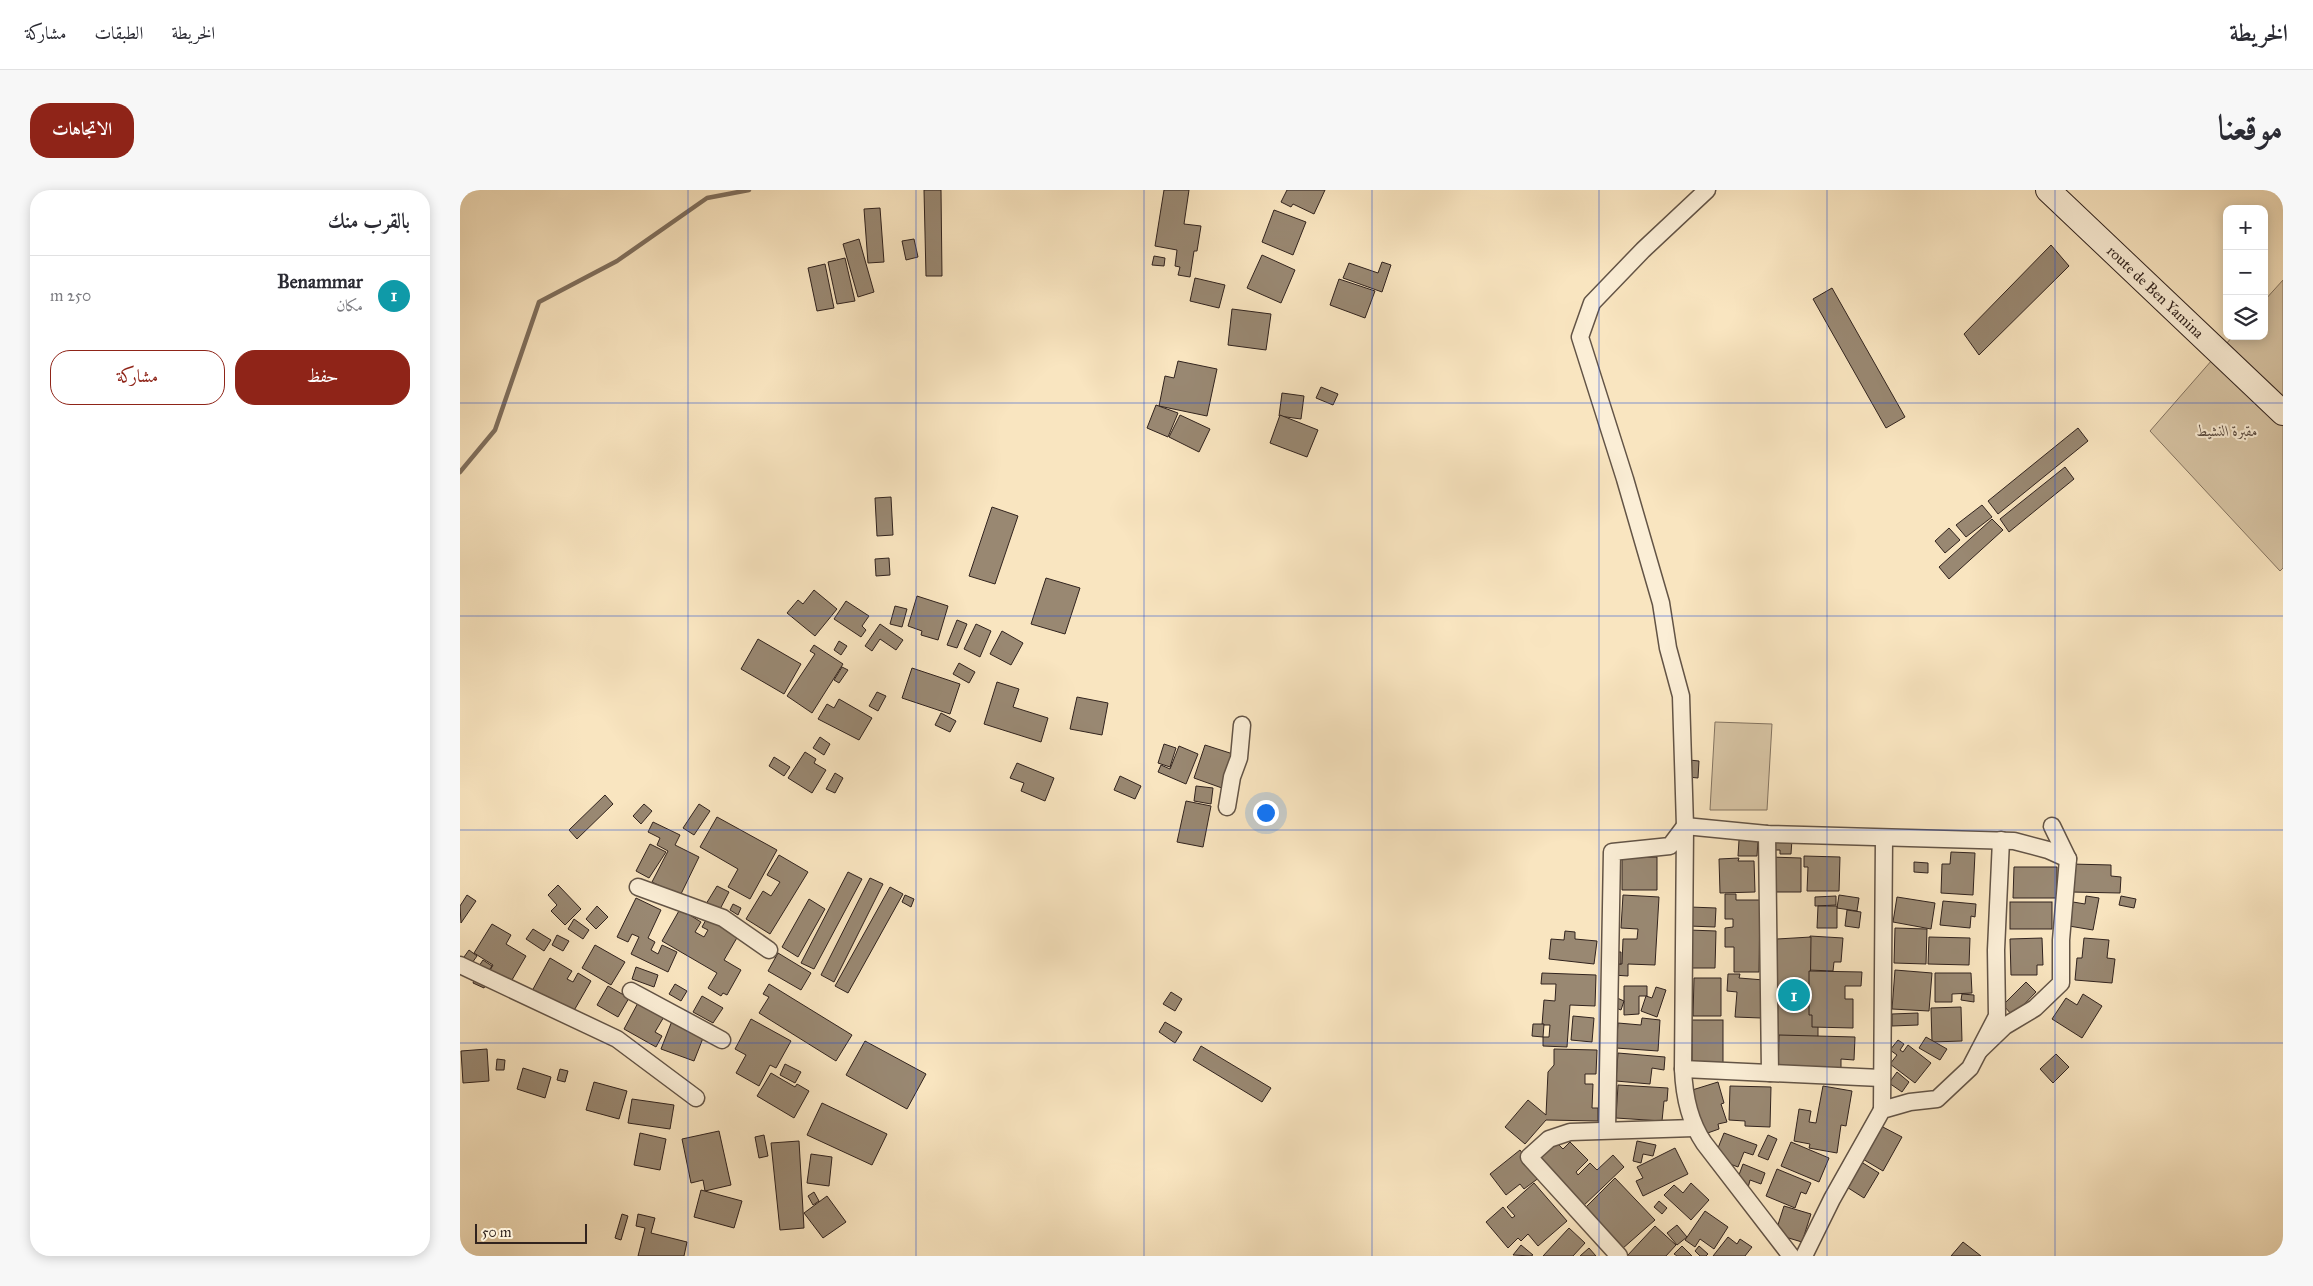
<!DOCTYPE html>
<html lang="ar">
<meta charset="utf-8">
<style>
:root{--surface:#fff;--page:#f7f7f7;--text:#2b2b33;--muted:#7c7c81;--line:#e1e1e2;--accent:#8f2418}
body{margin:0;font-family:"IM FELL Great Primer",Amiri,serif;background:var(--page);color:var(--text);direction:rtl}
.controls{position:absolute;right:15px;top:15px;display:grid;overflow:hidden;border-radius:10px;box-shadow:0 2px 12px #0003}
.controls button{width:45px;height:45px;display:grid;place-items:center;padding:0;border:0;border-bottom:1px solid var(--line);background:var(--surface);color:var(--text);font:25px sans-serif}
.scale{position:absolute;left:15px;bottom:12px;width:112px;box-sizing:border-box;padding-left:5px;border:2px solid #31231e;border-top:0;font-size:14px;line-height:18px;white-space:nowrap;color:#31231e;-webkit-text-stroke:4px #fbeed6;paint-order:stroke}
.you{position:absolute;left:805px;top:622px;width:18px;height:18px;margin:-12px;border:4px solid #fff;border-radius:50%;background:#1a73e8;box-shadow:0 0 0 8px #1a73e833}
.badge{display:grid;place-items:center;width:32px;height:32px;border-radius:50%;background:var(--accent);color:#fff;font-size:16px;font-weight:700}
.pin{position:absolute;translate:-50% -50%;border:2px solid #fff;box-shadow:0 1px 5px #0006}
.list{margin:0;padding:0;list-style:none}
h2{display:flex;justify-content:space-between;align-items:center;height:65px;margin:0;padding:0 20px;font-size:21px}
h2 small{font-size:16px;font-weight:400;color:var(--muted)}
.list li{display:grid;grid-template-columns:32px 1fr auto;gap:15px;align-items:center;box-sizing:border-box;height:80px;padding:0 20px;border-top:1px solid var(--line)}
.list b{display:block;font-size:19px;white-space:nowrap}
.list p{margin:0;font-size:16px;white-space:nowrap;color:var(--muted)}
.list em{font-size:16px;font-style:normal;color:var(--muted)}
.actions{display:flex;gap:10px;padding:15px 20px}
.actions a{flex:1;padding:11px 0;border:1px solid var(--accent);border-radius:20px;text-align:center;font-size:18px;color:var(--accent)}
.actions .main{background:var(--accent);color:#fff}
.icon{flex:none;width:28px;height:28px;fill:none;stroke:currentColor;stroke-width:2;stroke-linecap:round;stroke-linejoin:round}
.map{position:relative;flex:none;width:1823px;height:1066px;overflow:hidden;direction:ltr;border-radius:20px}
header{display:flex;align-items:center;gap:30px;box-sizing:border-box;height:70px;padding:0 25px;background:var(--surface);border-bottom:1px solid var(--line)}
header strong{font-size:24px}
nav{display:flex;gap:28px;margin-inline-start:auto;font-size:18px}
.intro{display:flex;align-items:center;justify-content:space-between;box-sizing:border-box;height:120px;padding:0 30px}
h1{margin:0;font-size:35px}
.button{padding:12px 22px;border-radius:20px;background:var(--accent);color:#fff;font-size:18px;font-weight:700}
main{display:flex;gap:30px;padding:0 30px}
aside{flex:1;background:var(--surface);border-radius:20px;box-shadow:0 2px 12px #0003}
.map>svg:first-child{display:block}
.green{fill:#d7c4a4;stroke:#847461}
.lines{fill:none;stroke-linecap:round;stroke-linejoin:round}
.stream{stroke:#80705e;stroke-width:4.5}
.building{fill:#998872;stroke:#31231e}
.street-casing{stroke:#635446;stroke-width:19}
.secondary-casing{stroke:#31231e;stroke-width:26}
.street{stroke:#fbeed6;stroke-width:16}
.secondary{stroke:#fbeed6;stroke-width:24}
.grid{fill:none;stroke:#1d4ed8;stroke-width:1;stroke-opacity:0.55}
.labels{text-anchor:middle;stroke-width:4;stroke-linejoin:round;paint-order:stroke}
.street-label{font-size:15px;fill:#31231e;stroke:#fbeed6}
.park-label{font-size:15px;font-style:italic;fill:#5a4b40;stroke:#fbeed6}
</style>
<header>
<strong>الخريطة</strong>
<nav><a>الخريطة</a><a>الطبقات</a><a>مشاركة</a></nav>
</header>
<div class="intro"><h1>موقعنا</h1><a class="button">الاتجاهات</a></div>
<main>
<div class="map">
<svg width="1823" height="1066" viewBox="0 0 1823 1066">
<rect width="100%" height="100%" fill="#f9e5c0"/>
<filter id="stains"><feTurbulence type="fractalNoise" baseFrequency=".004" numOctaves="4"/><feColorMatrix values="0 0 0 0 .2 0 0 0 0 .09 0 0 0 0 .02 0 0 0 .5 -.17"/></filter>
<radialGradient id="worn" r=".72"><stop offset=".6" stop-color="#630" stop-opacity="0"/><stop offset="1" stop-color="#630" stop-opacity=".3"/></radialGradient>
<!-- green -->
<g class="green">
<polygon points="1823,90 1823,378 1820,381 1690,241 1773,146 1804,146 1804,111"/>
<polygon points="1255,532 1312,534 1307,620 1250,620"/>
</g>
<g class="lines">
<!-- stream -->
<polyline class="stream" points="0,282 35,240 79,112 157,71 247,8 289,0"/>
</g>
<!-- building -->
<g class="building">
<polygon points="464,0 481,0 482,86 466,86"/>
<polygon points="704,0 729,0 724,34 741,36 737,61 734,61 730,87 718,85 720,77 715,76 717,60 695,56"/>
<polygon points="827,0 865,0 854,24 833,14 831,17 821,12"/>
<polygon points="420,18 424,72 408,73 404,19"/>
<polygon points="814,20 846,32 833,65 802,52"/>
<polygon points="399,49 414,102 398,107 383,54"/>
<polygon points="454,49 458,67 446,70 442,51"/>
<polygon points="1591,55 1609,76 1519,165 1504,144"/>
<polygon points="802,65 835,80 821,113 787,98"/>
<polygon points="694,66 705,68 704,76 692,75"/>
<polygon points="385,68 395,111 377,114 368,72"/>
<polygon points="922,72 931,75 922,102 883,88 889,73 918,83"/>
<polygon points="365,74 374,118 357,121 348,78"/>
<polygon points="735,88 765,95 759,118 730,111"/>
<polygon points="879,89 915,101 905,128 870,115"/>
<polygon points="1372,98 1445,227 1426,238 1353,109"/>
<polygon points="772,119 811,124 806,160 768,155"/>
<polygon points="718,171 757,179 747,226 699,216 705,186 714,188"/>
<polygon points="861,197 878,204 873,215 856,208"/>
<polygon points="822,203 844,206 841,229 819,226"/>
<polygon points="696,215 718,223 708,247 687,238"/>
<polygon points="720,225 750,239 739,262 709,247"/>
<polygon points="820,225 858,240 847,267 810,253"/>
<polygon points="1618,238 1628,251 1538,324 1528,311"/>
<polygon points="1605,277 1614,289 1549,342 1540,329"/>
<polygon points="431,307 433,345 417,346 415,308"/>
<polygon points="1522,315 1532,327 1506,347 1496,335"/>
<polygon points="532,317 558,326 535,394 509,386"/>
<polygon points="1532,329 1543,340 1489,389 1479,377"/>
<polygon points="1489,338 1500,350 1485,363 1475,351"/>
<polygon points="429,368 430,385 416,386 415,369"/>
<polygon points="586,388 620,398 605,444 571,434"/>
<polygon points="354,400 377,419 355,446 327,423 338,410 343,414"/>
<polygon points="457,406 488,416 478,450 461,445 462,441 448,436"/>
<polygon points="386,411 409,426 402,436 406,440 401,447 374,429"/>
<polygon points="435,416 447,419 442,437 430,434"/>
<polygon points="497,430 507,434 497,458 487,455"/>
<polygon points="420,434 443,450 436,460 420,449 412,461 405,456"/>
<polygon points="516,434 531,441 520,467 504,459"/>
<polygon points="542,441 563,453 551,475 530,464"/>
<polygon points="298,449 341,474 324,504 281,479"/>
<polygon points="379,451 387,456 381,465 374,460"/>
<polygon points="354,455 383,474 352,523 327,506 355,464 350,461"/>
<polygon points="499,473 515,482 509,493 493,484"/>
<polygon points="382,477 388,480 379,493 374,490"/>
<polygon points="452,478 500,494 490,524 442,508"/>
<polygon points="537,492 559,499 553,517 588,528 581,552 524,534"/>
<polygon points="417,502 426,506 418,521 409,516"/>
<polygon points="617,507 648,513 642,545 610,539"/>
<polygon points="379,509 412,528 399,550 358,529 367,514 374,518"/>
<polygon points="481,523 496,531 490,542 475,535"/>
<polygon points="360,547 370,554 364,565 353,558"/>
<polygon points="704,554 716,558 710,577 698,573"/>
<polygon points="745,555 773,564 762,598 734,588"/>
<polygon points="719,556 738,564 726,594 698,582 701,575 710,579"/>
<polygon points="345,562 356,569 354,573 366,580 352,603 328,588"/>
<polygon points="314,567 330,577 324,586 309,576"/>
<polygon points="1229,570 1239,571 1238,588 1228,587"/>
<polygon points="557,573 594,588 585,611 561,601 564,593 550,588"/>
<polygon points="375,583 383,588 375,603 366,599"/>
<polygon points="660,586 681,596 675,609 654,600"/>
<polygon points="736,596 753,598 751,614 734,611"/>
<polygon points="145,605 153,614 117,649 109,640"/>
<polygon points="726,611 751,616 743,657 717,652"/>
<polygon points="184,614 192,621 181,634 173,626"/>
<polygon points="239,614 250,621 234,645 223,638"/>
<polygon points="257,627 317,660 290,709 268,697 278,679 240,657"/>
<polygon points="193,632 220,645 215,655 239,667 220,706 192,692 208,661 197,655 200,648 188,642"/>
<polygon points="1313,649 1332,649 1331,664 1320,664 1320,660 1312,660"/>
<polygon points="1279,650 1298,651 1297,666 1278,666"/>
<polygon points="190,654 206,662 189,688 176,681"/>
<polygon points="1491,662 1515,663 1513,705 1481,703 1482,674 1490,674"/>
<polygon points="319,665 348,682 310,744 286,729 303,701 311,706 320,692 307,685"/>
<polygon points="1344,666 1380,667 1379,701 1347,701 1348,677 1344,677"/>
<polygon points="1197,667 1197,700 1162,700 1162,668"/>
<polygon points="1310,667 1341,668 1341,702 1310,702"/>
<polygon points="1279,668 1278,671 1294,671 1295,702 1260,703 1259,669"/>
<polygon points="1454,672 1468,673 1468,683 1454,682"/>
<polygon points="1611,674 1651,675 1651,686 1661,687 1660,703 1611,702"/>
<polygon points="1554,677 1597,677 1597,708 1553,708"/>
<polygon points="388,682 402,689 354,779 341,773"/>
<polygon points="410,688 423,694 374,792 361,785"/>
<polygon points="98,695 121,719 105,735 91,721 97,715 88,705"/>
<polygon points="257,696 269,702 259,721 246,714"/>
<polygon points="430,697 443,704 388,803 375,796"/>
<polygon points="1265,704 1276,704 1276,710 1300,710 1299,782 1274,782 1274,757 1265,757 1265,738 1273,737 1273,729 1265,729"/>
<polygon points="7,705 16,711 1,733 0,716"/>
<polygon points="445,705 454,709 451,717 442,712"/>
<polygon points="1163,705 1199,707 1195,775 1168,774 1168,786 1153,785 1154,774 1162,774 1163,749 1177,749 1178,739 1161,738"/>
<polygon points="1379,705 1399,708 1397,721 1377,718"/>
<polygon points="1376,706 1376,715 1355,716 1355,707"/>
<polygon points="1626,706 1639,708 1633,740 1609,736 1613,712 1625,714"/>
<polygon points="1661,706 1676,709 1674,718 1659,715"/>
<polygon points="1437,707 1475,713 1471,739 1433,732"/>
<polygon points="176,708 201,720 188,748 195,752 191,760 198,764 202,755 217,762 208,782 171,764 179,747 172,744 168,752 157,747"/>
<polygon points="349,709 365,719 338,767 322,757"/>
<polygon points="1483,711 1516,714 1515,727 1511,726 1510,738 1480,735"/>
<rect x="1550" y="712" width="42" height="27"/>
<polygon points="273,714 281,718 278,725 270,720"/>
<polygon points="137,716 148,727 136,739 126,729"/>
<polygon points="1358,716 1377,716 1377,738 1357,738"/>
<polygon points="1230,717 1256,718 1255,737 1229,736"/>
<polygon points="220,719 241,732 235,742 244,747 248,740 242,737 247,728 278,746 264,770 281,780 267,805 263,803 261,806 248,798 257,783 202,751"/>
<polygon points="1387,720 1401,722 1399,738 1385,736"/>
<polygon points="114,729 129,740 123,749 108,739"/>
<polygon points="32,734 51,745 46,754 66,766 49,795 29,782 33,775 14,763"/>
<polygon points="1435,738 1467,739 1466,774 1434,773"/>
<polygon points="73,739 91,750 84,761 66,749"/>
<polygon points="1229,740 1256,741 1255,778 1229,778"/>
<polygon points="1105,741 1115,742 1115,749 1137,751 1134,774 1089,769 1091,749 1104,750"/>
<polygon points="97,745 109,751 103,761 92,755"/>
<polygon points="1350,746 1383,748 1381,772 1374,772 1373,781 1348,780"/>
<polygon points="1351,747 1350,822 1358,820 1358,847 1318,849 1317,749"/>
<polygon points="1469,747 1510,748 1509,775 1468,774"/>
<polygon points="1582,748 1583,775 1577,775 1577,785 1551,785 1550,749"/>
<polygon points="1624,748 1649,750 1647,768 1655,769 1652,793 1615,790 1617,768 1622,768"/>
<polygon points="135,755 165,772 151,795 122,778"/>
<polygon points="9,760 17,766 12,773 4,767"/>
<polygon points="1154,762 1161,762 1161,774 1153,774"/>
<polygon points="318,763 351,783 341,800 308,781"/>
<polygon points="90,768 112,781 107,789 113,792 118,783 131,791 112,824 72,801"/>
<polygon points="23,770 32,776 28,782 19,776"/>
<polygon points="176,777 198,785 194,797 172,789"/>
<polygon points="1435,780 1472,783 1469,821 1432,819"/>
<polygon points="1349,781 1402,782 1401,796 1385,796 1385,809 1393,809 1393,838 1352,837 1352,825 1349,825"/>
<polygon points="1082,783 1136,785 1135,816 1110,815 1107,857 1083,856 1083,847 1089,847 1090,835 1082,835 1084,810 1095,811 1096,794 1081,794"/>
<polygon points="1475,783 1511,783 1512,803 1492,804 1492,812 1475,812"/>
<polygon points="1268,784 1280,784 1279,788 1304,790 1301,828 1275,827 1277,802 1267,801"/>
<polygon points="15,788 26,794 24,798 13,793"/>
<polygon points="1234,788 1261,788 1261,826 1233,826"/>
<polygon points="1566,792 1576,802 1553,826 1543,815"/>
<polygon points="215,794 227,801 221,811 209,804"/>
<polygon points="309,794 392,845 376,871 299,823 309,807 303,804"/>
<polygon points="148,796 169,808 158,827 137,815"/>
<polygon points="1164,796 1187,796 1187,806 1179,806 1179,824 1164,825"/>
<polygon points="1196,797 1206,800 1197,827 1181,821 1186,806 1192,808"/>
<polygon points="711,802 722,809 715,821 703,814"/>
<polygon points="1502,804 1514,805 1514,812 1501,810"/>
<polygon points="1623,804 1642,816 1622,848 1592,829 1606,808 1617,815"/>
<polygon points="242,806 263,818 253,833 233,822"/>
<polygon points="1155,807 1164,811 1161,820 1151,816"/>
<polygon points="179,811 205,825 195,842 202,846 196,857 164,839"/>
<polygon points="1501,817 1502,851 1472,852 1471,818"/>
<polygon points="1458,823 1458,835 1432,836 1432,824"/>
<polygon points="1113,826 1134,828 1132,852 1111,850"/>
<polygon points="1182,828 1200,830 1198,861 1156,858 1158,833 1181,835"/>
<polygon points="291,829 331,851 316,878 310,875 299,896 276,883 286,865 275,859"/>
<rect x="1232" y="830" width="31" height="44"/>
<polygon points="212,831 245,843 234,871 201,859"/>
<polygon points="705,832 722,842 715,853 699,842"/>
<polygon points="1073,834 1084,834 1083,847 1072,846"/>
<polygon points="1319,845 1395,847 1394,870 1381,869 1381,882 1318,881"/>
<polygon points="1466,847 1487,859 1480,870 1459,858"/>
<polygon points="1438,850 1444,854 1440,860 1443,862 1448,855 1471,873 1455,893 1430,874 1437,865 1430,860"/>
<polygon points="405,851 466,884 447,919 386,885"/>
<polygon points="741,856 811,898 802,912 733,870"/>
<polygon points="27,859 29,891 3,893 1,861"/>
<polygon points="1094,859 1137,860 1136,884 1125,884 1125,894 1133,894 1132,918 1138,918 1138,931 1086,930 1065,954 1045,937 1068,910 1086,925 1088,882 1094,875"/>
<polygon points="1158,863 1205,867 1204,880 1192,878 1190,894 1156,891"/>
<polygon points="1596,864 1609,877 1593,893 1580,879"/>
<polygon points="37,869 45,870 44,880 36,880"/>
<polygon points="325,874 341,882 335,893 320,885"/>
<polygon points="63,878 91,887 85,908 57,899"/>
<polygon points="100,879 108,881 105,892 97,890"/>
<polygon points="1437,882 1449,892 1442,902 1429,893"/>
<polygon points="311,883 335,897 337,894 349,901 334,928 297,906"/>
<polygon points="134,892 167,901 159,929 126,920"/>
<polygon points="1258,892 1264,913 1261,914 1267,932 1258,934 1259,939 1242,945 1229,901"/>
<polygon points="1158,895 1208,898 1207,911 1204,911 1202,931 1156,928"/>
<polygon points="1270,896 1311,897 1310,937 1285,936 1285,931 1269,930"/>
<polygon points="1363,896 1392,901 1386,936 1381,935 1377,963 1349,958 1350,954 1334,951 1339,919 1351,921 1349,932 1356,933"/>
<polygon points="172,909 214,915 210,939 168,933"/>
<polygon points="362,913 427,944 412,975 347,945"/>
<polygon points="1419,935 1442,947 1423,981 1401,968"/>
<polygon points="259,941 271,995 245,1001 243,990 231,993 222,949"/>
<polygon points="180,943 206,949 200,980 174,975"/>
<polygon points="1264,943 1297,955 1293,965 1284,962 1278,977 1254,968"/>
<polygon points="304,945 308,966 299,968 295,947"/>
<polygon points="1308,945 1317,949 1308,970 1298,966"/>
<polygon points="339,951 344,1038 320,1040 311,953"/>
<polygon points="1177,951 1196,955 1193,966 1183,964 1181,973 1173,971"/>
<polygon points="1096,952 1103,959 1110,952 1128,970 1116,982 1118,985 1130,973 1137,980 1153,965 1164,977 1120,1019 1075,972"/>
<polygon points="1331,952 1369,968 1359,992 1321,976"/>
<polygon points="1215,958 1228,984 1183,1006 1176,991 1183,988 1177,977"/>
<polygon points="1060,960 1080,987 1064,999 1060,994 1046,1005 1030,984"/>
<polygon points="351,964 372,967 369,996 347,993"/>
<polygon points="1398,970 1419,983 1404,1008 1382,994"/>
<polygon points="1283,974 1305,983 1301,994 1290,990 1288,998 1276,993"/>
<polygon points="1317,979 1351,993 1346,1004 1341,1002 1335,1018 1306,1006"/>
<polygon points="1155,988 1195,1030 1162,1059 1123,1020"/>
<polygon points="1074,993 1107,1031 1078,1056 1068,1044 1061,1051 1058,1048 1048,1058 1026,1032 1043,1017 1052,1028 1055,1026 1047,1017"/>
<polygon points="1231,993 1249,1010 1231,1030 1204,1005 1214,995 1223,1003"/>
<polygon points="241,1000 282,1011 274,1038 234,1027"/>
<polygon points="354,1002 359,1011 353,1015 348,1006"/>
<polygon points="367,1006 386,1032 363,1048 344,1023"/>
<polygon points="1199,1011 1207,1018 1202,1024 1194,1017"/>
<polygon points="1324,1016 1351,1024 1342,1052 1315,1044"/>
<polygon points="1245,1021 1268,1037 1254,1059 1240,1049 1235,1057 1225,1050"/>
<polygon points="162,1024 168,1026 161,1050 155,1048"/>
<polygon points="178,1024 195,1028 191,1043 227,1052 224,1066 178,1066 185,1038 176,1036"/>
<polygon points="1217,1035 1227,1047 1217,1055 1207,1043"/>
<polygon points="1195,1036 1216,1055 1206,1066 1167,1066"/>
<polygon points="1109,1038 1125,1053 1113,1066 1083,1066"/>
<polygon points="1268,1047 1277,1054 1280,1049 1292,1057 1285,1066 1253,1066"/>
<polygon points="1503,1052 1521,1066 1491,1066"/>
<polygon points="1061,1055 1073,1065 1071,1066 1053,1065"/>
<polygon points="1222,1056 1232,1066 1217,1066 1214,1064"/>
<polygon points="1239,1056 1248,1064 1246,1066 1240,1066 1235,1061"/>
<polygon points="1129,1058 1136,1066 1120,1066"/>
</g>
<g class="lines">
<defs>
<g id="street">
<path d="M1247,0L1183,60L1132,113L1120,147L1165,289L1201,413L1208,458L1221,506L1225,636L1223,879C1224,905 1229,931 1244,953L1331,1066"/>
<polyline points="767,617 772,587 779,568 782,535"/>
<polyline points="1592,636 1608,669"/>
<polyline points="1307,644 1310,883"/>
<polyline points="178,697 263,728 309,760"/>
<polyline points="0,775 157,849 236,908"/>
<polyline points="171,801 262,850"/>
<polyline points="1223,879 1421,888"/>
<polyline points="1422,920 1424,648"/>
<polyline points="1147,940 1152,662 1210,656 1225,636 1307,644 1554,651 1588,660 1608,669 1601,750 1601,793 1575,818 1545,836 1519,861"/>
<polyline points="1159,1066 1069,967 1089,949 1110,942 1234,938"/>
<polyline points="1344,1066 1372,1009 1422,920 1450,912 1477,909 1510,878 1537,826 1536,760 1541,650"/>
</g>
<g id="secondary">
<path id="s1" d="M1588,0L1823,223"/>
</g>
</defs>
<!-- street casing -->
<use href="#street" class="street-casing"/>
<!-- secondary casing -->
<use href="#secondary" class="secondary-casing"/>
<!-- street -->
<use href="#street" class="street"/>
<!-- secondary -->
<use href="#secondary" class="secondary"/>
</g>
<!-- grid -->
<path class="grid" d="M228,0V1066M456,0V1066M684,0V1066M912,0V1066M1139,0V1066M1367,0V1066M1595,0V1066M0,213H1823M0,426H1823M0,640H1823M0,853H1823"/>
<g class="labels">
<!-- street labels -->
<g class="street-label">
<text dy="5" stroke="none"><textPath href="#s1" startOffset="148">route de Ben Yamina</textPath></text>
</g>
<!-- park labels -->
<g class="park-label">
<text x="1767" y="246">مقبرة النشيط</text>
</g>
</g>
<rect width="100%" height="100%" filter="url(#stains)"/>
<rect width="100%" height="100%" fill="url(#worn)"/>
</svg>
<div class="controls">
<button>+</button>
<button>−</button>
<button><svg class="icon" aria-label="layers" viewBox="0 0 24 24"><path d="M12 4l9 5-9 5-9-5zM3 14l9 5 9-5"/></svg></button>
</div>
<div class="scale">50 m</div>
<div class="you"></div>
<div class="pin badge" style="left:1334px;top:805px;background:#0f9aa8">1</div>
</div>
<aside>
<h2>بالقرب منك<small></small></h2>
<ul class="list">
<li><span class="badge" style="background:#0f9aa8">1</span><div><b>Benammar</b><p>مكان</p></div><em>250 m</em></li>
</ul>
<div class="actions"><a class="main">حفظ</a><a>مشاركة</a></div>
</aside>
</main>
